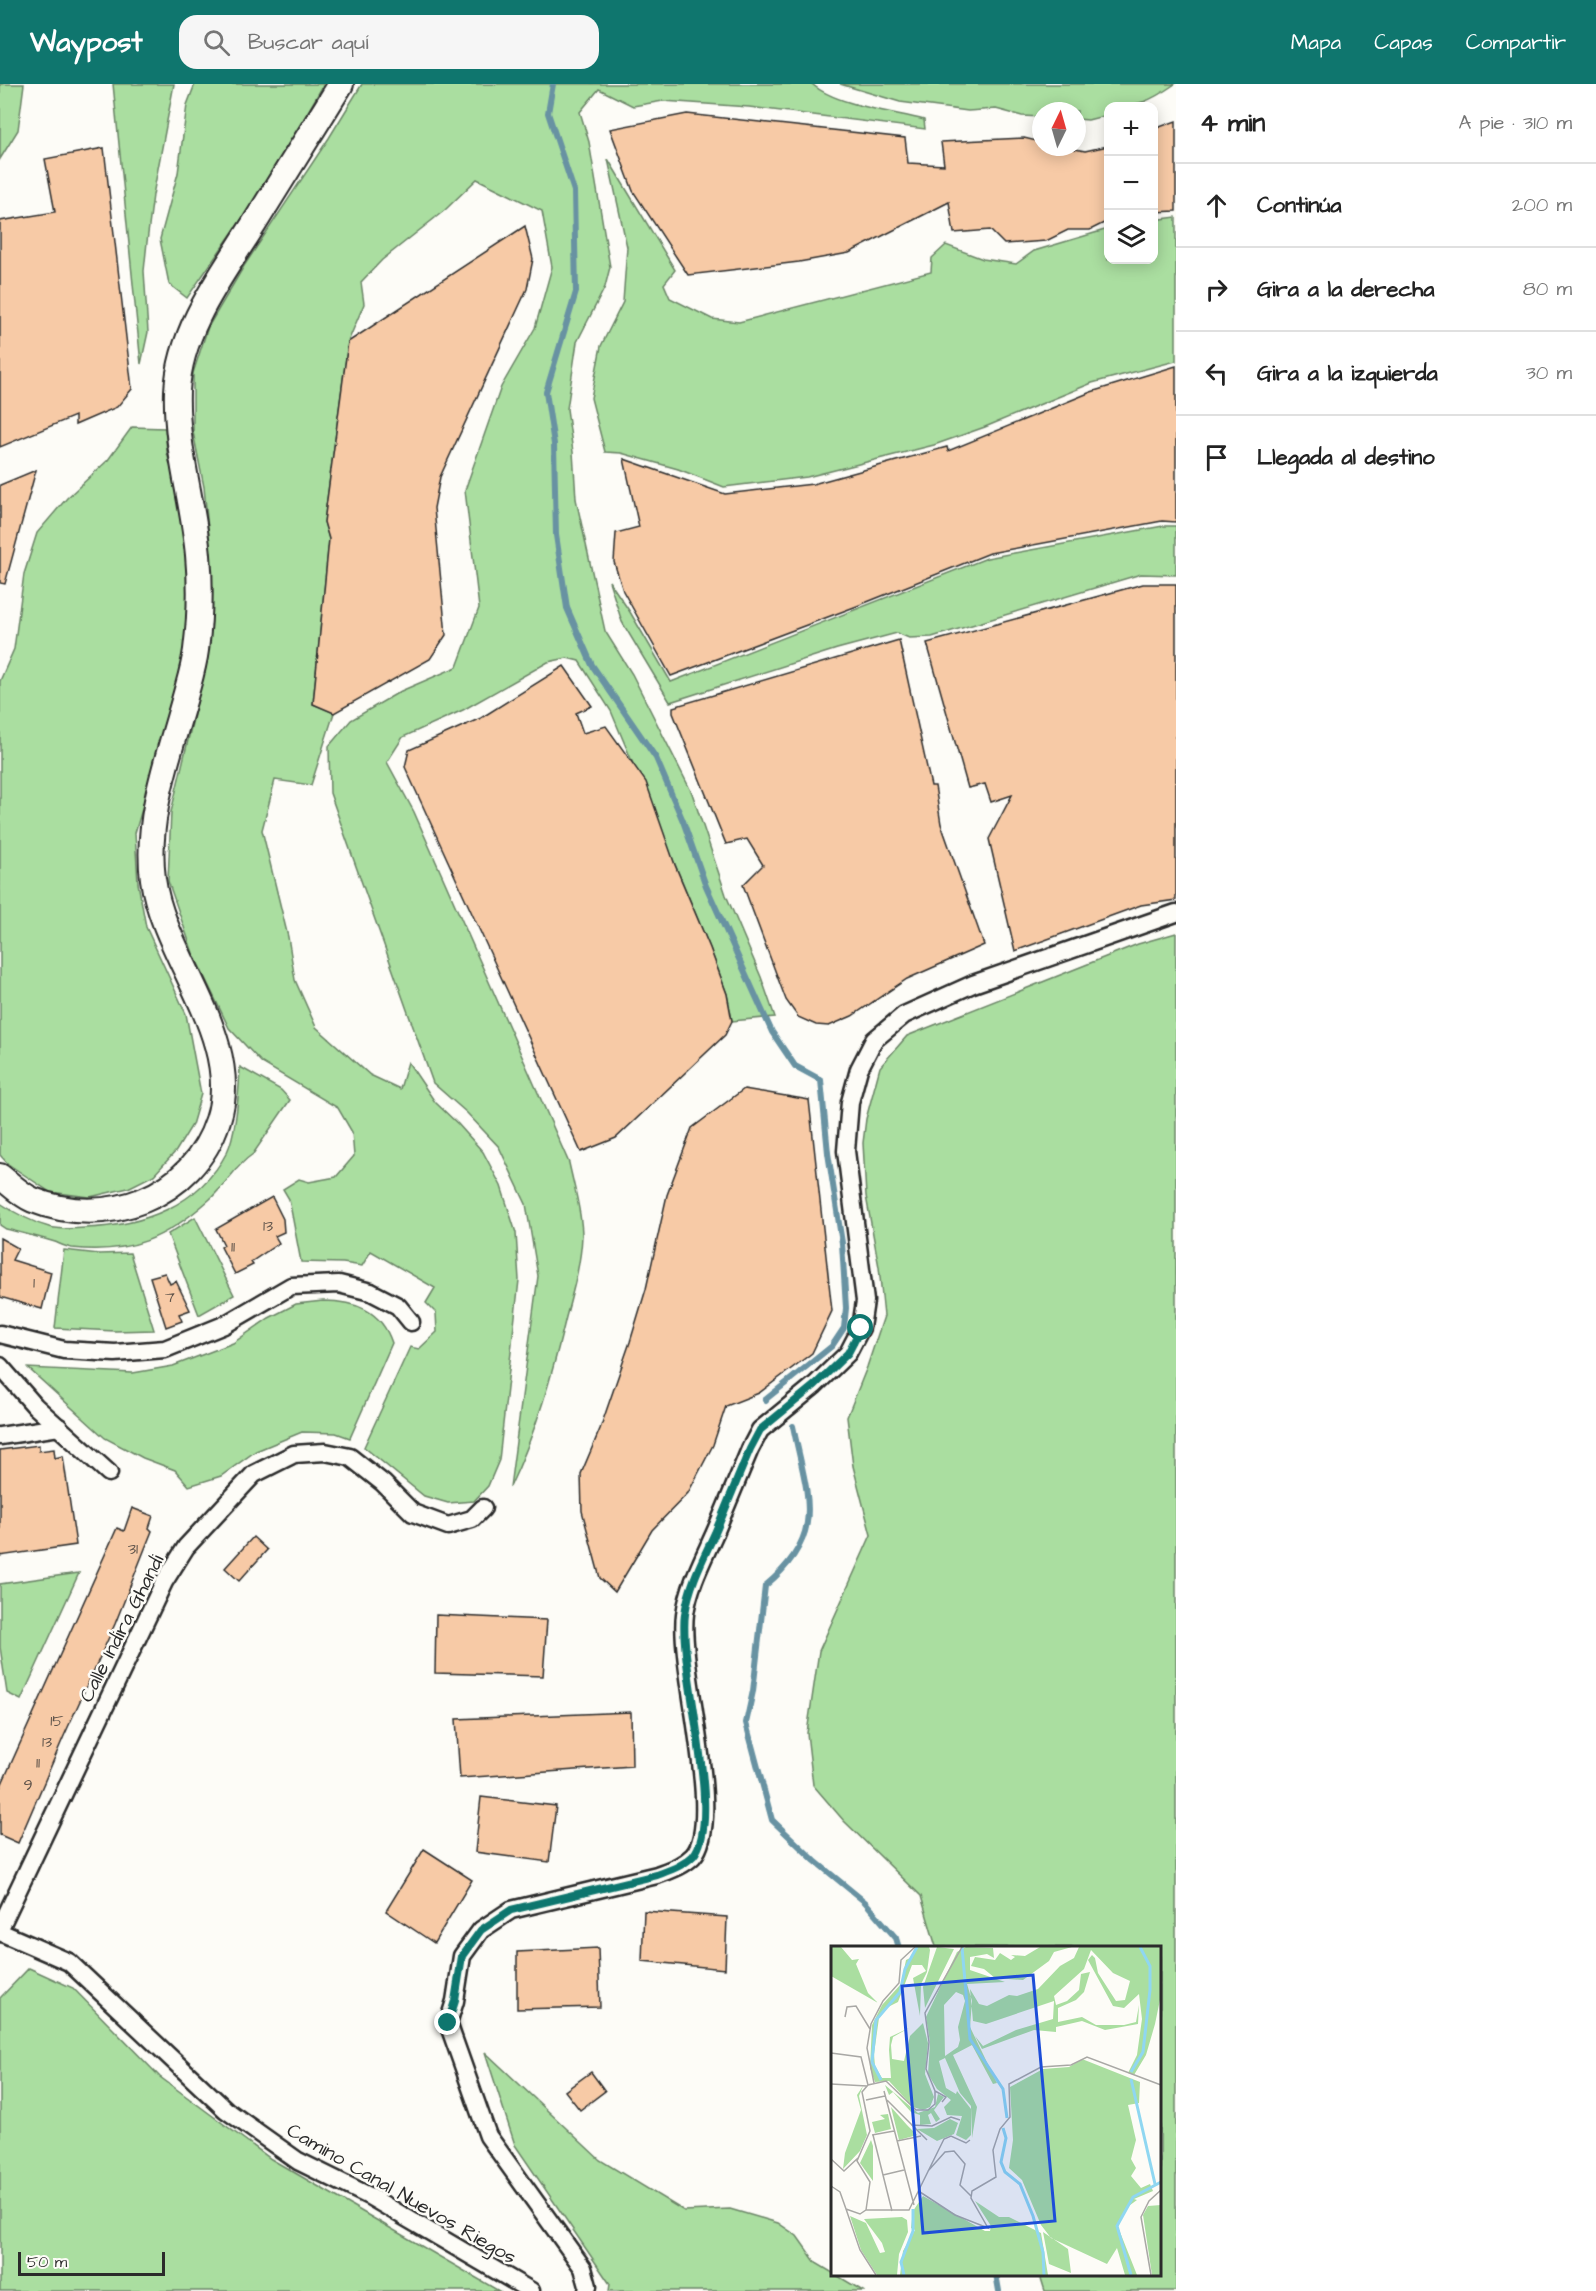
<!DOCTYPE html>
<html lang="es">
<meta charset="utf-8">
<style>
:root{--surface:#fff;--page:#f6f6f6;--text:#222;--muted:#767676;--line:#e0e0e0;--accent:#0f766e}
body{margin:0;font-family:"Architects Daughter",sans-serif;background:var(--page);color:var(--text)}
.controls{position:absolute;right:18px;top:18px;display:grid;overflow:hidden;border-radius:12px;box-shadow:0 3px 15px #0003}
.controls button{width:54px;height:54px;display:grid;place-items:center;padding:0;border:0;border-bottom:2px solid var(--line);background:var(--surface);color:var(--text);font:30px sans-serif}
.compass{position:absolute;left:1032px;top:18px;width:54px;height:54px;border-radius:50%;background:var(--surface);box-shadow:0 3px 15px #0003;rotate:5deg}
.scale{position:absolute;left:18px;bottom:15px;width:147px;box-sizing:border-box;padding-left:6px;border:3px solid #2b2b2b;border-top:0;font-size:16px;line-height:21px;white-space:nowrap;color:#2b2b2b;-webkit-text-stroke:4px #fdfcf7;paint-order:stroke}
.stop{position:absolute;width:18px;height:18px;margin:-14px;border:4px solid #0f766e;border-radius:50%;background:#fff}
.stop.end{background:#0f766e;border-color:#fff;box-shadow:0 2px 6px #0008}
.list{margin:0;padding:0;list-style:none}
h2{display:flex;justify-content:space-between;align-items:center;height:78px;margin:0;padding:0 24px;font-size:26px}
h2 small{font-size:20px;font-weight:400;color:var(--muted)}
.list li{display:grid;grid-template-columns:39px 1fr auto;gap:18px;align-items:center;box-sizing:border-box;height:84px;padding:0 24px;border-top:2px solid var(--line)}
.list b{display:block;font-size:22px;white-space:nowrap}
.list em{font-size:20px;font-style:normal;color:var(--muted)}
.icon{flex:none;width:33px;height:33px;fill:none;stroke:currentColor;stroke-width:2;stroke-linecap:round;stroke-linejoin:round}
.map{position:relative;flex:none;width:1176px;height:2207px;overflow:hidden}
header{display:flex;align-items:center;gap:36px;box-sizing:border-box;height:84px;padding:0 30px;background:var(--accent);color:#fff}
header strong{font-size:28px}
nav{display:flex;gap:33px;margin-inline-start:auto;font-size:21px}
.search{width:420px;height:54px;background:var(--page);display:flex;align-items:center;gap:15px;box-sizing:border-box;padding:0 21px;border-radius:18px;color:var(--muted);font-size:22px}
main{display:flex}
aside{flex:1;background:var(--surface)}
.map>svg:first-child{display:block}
.green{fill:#aadea0;stroke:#6a8466;stroke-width:1.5}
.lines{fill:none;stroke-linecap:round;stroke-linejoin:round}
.stream{stroke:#6792a2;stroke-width:6}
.building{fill:#f7caa6;stroke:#2b2b2b;stroke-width:1.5}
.street-casing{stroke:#2b2b2b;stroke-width:21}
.secondary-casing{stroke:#2b2b2b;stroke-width:28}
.street{stroke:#fdfcf7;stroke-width:16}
.secondary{stroke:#fdfcf7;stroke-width:24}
.route{stroke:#0f766e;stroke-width:8}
.labels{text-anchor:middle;stroke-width:5;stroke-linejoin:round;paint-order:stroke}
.number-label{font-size:16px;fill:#5e534a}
.street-label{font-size:20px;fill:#2b2b2b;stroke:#fdfcf7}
.inset-river{fill:none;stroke:#8fd7f1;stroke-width:3}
.inset-road{fill:none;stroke:#a9a8a5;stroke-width:1.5}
.view{fill:#1d4ed8;fill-opacity:0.15;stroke:#1d4ed8;stroke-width:3}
.inset-edge{fill:none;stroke:#2b2b2b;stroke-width:3}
</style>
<header>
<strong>Waypost</strong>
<div class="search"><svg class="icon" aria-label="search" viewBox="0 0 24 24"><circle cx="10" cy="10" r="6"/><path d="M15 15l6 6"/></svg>Buscar aquí</div>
<nav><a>Mapa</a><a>Capas</a><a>Compartir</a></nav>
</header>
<main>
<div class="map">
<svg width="1176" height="2207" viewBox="0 0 1176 2207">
<rect width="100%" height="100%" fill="#fdfcf7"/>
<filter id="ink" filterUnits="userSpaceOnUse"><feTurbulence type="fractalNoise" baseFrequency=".0167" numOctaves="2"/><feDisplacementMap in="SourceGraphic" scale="12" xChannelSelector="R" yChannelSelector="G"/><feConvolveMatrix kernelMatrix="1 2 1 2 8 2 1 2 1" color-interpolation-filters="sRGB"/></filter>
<g filter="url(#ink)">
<!-- green -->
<g class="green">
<polygon points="0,0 24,0 18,46 0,75"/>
<polygon points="113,0 174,0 153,111 147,158 144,187 148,248 141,280"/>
<polygon points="195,0 324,0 266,100 187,214 169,200 160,155 178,89 187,21"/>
<path d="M362,0H812C835,21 894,28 924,36L925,45L749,23L663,17L633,22L599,5L580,28L589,58L610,183L605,203L577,258L567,325L573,368L576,415L605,547L632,590L692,709L726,811L761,893L775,933L732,937L727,910L710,864L611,627L579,577L567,574L548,578L463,626L403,653L387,678L414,728L569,1079C574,1103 582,1128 582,1152C581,1179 573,1207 566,1233C552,1291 536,1349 510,1403L538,1192L526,1120L499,1063L467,1029L433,999L330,709L329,662L351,636L401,607L457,583L479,524L465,406L501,303L535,244L552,183L542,127L477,95L445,126L382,176L361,198L364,220L348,258L324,438L329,455L313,620L334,629L311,701L275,696L262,746L288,853L295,896L316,943L370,991L400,1005L408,978L435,1018L458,1040L483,1068L501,1102L516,1149L519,1196L499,1376L488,1402L474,1417L448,1419L424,1412L364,1363L410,1263L419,1265L437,1248L436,1229L426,1219L435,1204L371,1167L362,1182L343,1179L301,1178L289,1115L283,1105L299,1095L309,1098L336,1093L354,1072L352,1048L338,1024L262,979L229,944L193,869L168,797L171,728L202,597L212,517L210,466L204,403L193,348V289L208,243L244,182L329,54Z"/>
<path d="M840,0H1175C1149,18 1140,22 1108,22V31L1088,36L1077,35V27H1041V33L1022,32L996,25L968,27L900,18Z"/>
<polygon points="608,75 675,186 664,200 670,214 712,235 739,238 931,188 932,174 946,161 983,175 1016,180 1034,167 1108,145 1108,176 1154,176 1154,136 1176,133 1176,277 1092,299 985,343 934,361 807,393 724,403 678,385 621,369 605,368 591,314 601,262 623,218 627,163"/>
<polygon points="132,343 165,344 167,369 177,407 187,476 189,526 186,558 172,622 135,749 138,799 146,843 186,930 201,1010 192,1041 176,1067 154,1091 128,1104 90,1113 50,1108 8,1080 0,1071 0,597 14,565 24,490 37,449 67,414 108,376"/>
<polygon points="1163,442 1176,442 1176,491 1141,490 932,553 909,554 897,549 837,565 670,618 622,538 609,497 630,528 671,598 987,474"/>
<polygon points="1176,849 1176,2207 1045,2207 1040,2191 1160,2190 1160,1864 936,1863 921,1812 844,1737 813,1701 807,1649 819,1567 871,1451 853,1382 847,1333 867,1283 884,1232 879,1183 866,1112 863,1059 866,1035 880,983 907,952 1138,860"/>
<path d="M240,983L281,1006L290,1016L253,1070C235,1082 225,1102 209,1116C165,1155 131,1170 72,1164C66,1163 60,1160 55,1158C39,1153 22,1149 6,1145L0,1141V1119C15,1129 31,1138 49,1143C61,1146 73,1145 85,1144C142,1142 199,1122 227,1068C237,1048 239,1006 240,983Z"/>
<polygon points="195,1133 234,1211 199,1231 168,1150"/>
<polygon points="64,1166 99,1170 130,1169 154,1246 115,1247 55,1244"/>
<path d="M323,1217C355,1217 381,1226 392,1259L350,1354L336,1349L302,1348L256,1367L221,1392L189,1402L175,1386L143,1374L105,1354L28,1284L133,1289L173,1282L233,1259L269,1234L296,1220Z"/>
<polygon points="79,1489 21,1616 7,1609 0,1563 0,1500"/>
<polygon points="29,1884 73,1904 160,1993 271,2075 499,2207 0,2207 0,1914"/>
<polygon points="485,1968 600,2076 684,2127 730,2125 778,2139 797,2152 816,2179 863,2207 609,2207 610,2200 515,2061"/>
</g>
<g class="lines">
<!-- stream -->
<g class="stream">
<polyline points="553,0 548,29 574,107 576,208 546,308 554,360 556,451 567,524 592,581 656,674 683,737 706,802 772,948 795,982 821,996 828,1069 842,1159 846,1224 844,1244 832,1262 765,1316 766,1317"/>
<path d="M793,1342C807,1412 828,1450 765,1502L753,1607L746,1639L772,1736L815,1777L865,1818L896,1854L899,1864"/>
<polyline points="996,2190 999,2207"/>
</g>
</g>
<!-- building -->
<g class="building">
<polygon points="687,30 905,54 908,79 944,81 941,58 1024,54 1041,58 1041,63 1065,63 1085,67 1108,62 1108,137 1090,146 1068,146 1046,157 1004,160 990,146 954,149 949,118 849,169 799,178 688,191 633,107 610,45"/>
<polygon points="1176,37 1176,127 1154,128 1154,45"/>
<polygon points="104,64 132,305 117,323 75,341 75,332 0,363 0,137 55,128 45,75"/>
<polygon points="525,142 533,175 527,205 440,393 434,424 446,551 430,575 334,629 313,620 329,455 324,438 348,258"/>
<polygon points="1176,282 1176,438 1162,437 990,469 857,522 671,592 623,507 614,478 616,449 639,443 624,375 725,410 813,400 947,363 948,367 1091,308"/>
<polygon points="36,386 5,500 0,499 0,401"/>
<polygon points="1143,500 1176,500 1176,816 1141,821 1015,867 989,755 1012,711 991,718 985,700 968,704 927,559"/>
<polygon points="899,556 931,702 935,702 941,740 984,861 907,895 852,932 829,942 816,941 798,933 786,916 743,801 763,781 747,755 726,760 673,629 673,623"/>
<polygon points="564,582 592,622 576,629 583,649 606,642 646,698 675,781 710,864 727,910 732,937 725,951 616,1054 581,1068 405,683 409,666 481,634"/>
<polygon points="744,1005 809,1016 832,1227 812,1269 759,1309 726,1322 713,1361 688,1409 652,1446 615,1508 600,1494 582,1427 581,1390 600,1345 630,1258 646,1205 667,1111 692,1044"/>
<polygon points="272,1113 283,1135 284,1148 275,1152 279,1159 251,1178 253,1181 235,1190 221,1163 224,1161 216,1145"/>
<polygon points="0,1154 18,1164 12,1176 51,1188 42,1225 0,1213"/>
<polygon points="165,1189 170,1200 176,1197 190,1226 179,1230 182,1237 166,1243 150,1193"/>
<polygon points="39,1361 39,1367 54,1365 55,1374 63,1372 76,1461 0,1472 0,1366"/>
<polygon points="132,1424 153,1432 149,1444 152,1447 115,1540 64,1652 18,1759 0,1751 0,1704 117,1444 124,1447"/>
<polygon points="253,1453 267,1466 239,1497 225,1484"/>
<polygon points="436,1531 547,1536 543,1592 435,1589"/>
<polygon points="631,1628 632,1682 460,1694 456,1635"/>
<polygon points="481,1713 556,1722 549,1778 475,1768"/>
<polygon points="424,1765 472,1796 434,1859 386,1827"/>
<polygon points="644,1827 727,1833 725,1885 642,1877"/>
<polygon points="598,1864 600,1923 517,1925 517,1868"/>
<polygon points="591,1988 605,2007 580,2026 565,2007"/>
</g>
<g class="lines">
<defs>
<g id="street">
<polyline points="0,1250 64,1266 115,1269 165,1265 224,1241 291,1202 339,1200 371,1208 398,1222 411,1238"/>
<polyline points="0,1282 35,1322 109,1389"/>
<polyline points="0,1352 59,1343"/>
<polyline points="0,1844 164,1498 186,1463 254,1390 294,1370 325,1368 350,1373 383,1399 413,1429 448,1442 472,1435 483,1424"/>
<polyline points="0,1848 69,1878 226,2026 298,2077 369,2112 531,2207"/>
<path d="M587,2207L588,2202L583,2184L488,2052L448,1939L455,1917L462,1872L481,1846L511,1826L657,1791C670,1786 683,1782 693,1772C725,1736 678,1583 685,1530C689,1500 705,1472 717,1444C728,1418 739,1391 750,1365L760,1346L815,1301L848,1269L861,1244L865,1217L846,1067L850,1018L859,985L874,956L904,931L973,900L1176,829"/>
</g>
<path id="secondary" d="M0,1092C10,1100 21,1111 33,1116C106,1145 193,1114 218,1036C244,955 163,872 153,795C145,733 169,672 185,613C189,598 194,582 196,566C200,534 201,503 198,471C193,416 175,363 177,307C180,245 222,191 254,140C283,94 312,47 341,0"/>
</defs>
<!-- street casing -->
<use href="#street" class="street-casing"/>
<!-- secondary casing -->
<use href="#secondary" class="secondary-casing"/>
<!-- street -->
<use href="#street" class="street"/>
<!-- secondary -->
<use href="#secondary" class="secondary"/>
</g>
</g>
<g class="lines" filter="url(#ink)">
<!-- route -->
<path class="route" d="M448,1939L455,1917L462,1872L481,1846L511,1826L657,1791C670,1786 683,1782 693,1772C725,1736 678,1583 685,1530C689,1501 703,1475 715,1449C727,1421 738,1393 750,1365L760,1346L815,1301L848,1269L861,1244"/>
</g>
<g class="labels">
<!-- number labels -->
<g class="number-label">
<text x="268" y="1147">13</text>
<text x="233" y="1168">11</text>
<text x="34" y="1204">1</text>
<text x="170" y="1218">7</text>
<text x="133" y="1470">31</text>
<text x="57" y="1642">15</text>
<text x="47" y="1663">13</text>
<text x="38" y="1684">11</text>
<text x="28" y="1706">9</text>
</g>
<!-- street labels -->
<g class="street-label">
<text transform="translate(121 1544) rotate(-63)" y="7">Calle Indira Ghandi</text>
<text transform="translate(402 2109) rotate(30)" y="7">Camino Canal Nuevos Riegos</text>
</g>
</g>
<!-- overview -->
<g transform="translate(831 1862)">
<rect width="330" height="330" fill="#fdfcf7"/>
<path d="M0,1H10L21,14L28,13L25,18L37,47L47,57L0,30ZM85,1H98L99,4L96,26L90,38L89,70L82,32L95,25L91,19H81L67,56L57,61L48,72L43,108L44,120L51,132H60L58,104L59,91L78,82L62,91L60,99L61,113L73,115L79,90L92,77L97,97L94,128L103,151L99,161L92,164L82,161L58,135L44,136L39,122L41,79L51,59L70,38L75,14L81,11ZM106,1L123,3L94,62L92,41ZM135,1L162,2L163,12L156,8L139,11V24L174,36L136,38L141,55L139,81L166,137L162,138L141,99L122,109L146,161L141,192L140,160L129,147L114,112L108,115L115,142L125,148L126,145L140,163V189L135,194L125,189L131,170L116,169L113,161L120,154L106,143L97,128L99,96L95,71L126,6ZM125,46L132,49L134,55L127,81L129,94L127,101L114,110L113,59ZM209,1H241L223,6L218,15L192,34L164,32L153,23L140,20L144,11L164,14L169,7L180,14L184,11L180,9L194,10ZM248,1H330V49L324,78L315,109L303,129L297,127L306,109L311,73L308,48L293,62L282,60L257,14L261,9L264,12L267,27L285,55L294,54L299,35L282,27L260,4L253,23L223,50L225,59L236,55L248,44L250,28L259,26L253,46L245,54L227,62V76L251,71L265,79H293L305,76L308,59L307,78L274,84L251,75L225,81V86L203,84L151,103L144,90L152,100L185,84L222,73L223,55L155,78L142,75L139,43L148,58L156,60L178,49L186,50L207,43L229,20L243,12ZM251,113L309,136L308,157L297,159L305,194L300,213L305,222L300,230L310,242L319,238L322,245L303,253L306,254L295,262L287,281L306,329H294L286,302L276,318L220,292L210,279L191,234L178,222L182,194L179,141L212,123L238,121ZM54,139L87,167L104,161L107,148L113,151L103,164L109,173L105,176L100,167L97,169L100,178L89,179V169L80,166L62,146L58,149ZM32,140L28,150L36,189L29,205L12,223L14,207L30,164L26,149ZM60,161L76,179L86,189L68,194ZM57,168L60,183L44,187L41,176L54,173L49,169ZM119,173L127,177L123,188L106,195L86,183L103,182ZM40,194L42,200V235L29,217ZM92,250L154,285H159L160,280L144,255L168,271H178L210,287L217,329H69L72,305L84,284L80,282L82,265ZM330,259V329H321L312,269L317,260ZM19,270L35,277L49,307L54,306L51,297L33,273L71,271L76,274L77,286L68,308L66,329H46L30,304ZM212,286L237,303L240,327L218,318Z" fill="#aadea0" fill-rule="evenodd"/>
<path class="inset-river" d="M131,1L139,93L172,143L176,172M300,126L312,106L319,44V20L309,1M300,133L324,238M50,134L41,116L45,74L69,46L74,23L86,1M172,182L175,192L170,216L174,226L189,238L202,270L212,306L213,329M73,329L70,316L82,285V263M300,329L286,280L302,251L330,236"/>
<path class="inset-road" d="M14,71L16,61L25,60L39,83M0,107L30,111L37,139M43,137L36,102L40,78L52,55L68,37L70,14L84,1M0,138L36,140M53,145L83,259M104,145L115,151L111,156M35,154L54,150M56,154L96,194M80,179L101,180L120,171L129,174M41,189L63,185M42,189L61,265M66,195L90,190M0,213L13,225L27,212M97,225L114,206L123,205L134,218L129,239L140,250M52,229L73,224M0,240L9,246L15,263M89,246L124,269L157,282L140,252L141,245L165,231L162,204L169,183L179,171L178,138L210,121L240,119L256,111L330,139M35,264L39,236L26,215L39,185L31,146L37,139L55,135L85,164H97L104,158V145L95,123L98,96L94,67L131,1M45,329L29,304L15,263L29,268L35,264H78L113,193L120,190L135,197L139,194M320,329L310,271L318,255L330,244"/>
<path class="view" d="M202,29L224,275L92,287L71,40Z"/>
<rect width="330" height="330" class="inset-edge"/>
</g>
</svg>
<div class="controls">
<button>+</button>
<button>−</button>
<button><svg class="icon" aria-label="layers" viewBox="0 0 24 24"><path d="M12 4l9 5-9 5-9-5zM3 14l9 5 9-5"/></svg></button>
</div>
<svg class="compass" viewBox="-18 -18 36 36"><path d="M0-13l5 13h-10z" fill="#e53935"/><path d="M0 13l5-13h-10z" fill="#767676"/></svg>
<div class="scale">50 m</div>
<div class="stop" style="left:861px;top:1244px"></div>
<div class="stop end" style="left:448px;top:1939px"></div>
</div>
<aside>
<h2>4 min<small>A pie · 310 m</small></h2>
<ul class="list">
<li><svg class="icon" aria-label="ahead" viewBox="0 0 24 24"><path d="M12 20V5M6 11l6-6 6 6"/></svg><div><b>Continúa</b></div><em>200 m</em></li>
<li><svg class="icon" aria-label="right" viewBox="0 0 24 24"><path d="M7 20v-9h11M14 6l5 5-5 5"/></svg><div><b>Gira a la derecha</b></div><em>80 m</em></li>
<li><svg class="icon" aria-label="left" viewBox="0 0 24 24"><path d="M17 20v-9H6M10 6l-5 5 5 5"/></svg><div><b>Gira a la izquierda</b></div><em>30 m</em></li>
<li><svg class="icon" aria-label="arrive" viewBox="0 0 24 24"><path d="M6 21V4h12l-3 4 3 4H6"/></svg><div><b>Llegada al destino</b></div></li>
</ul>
</aside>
</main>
